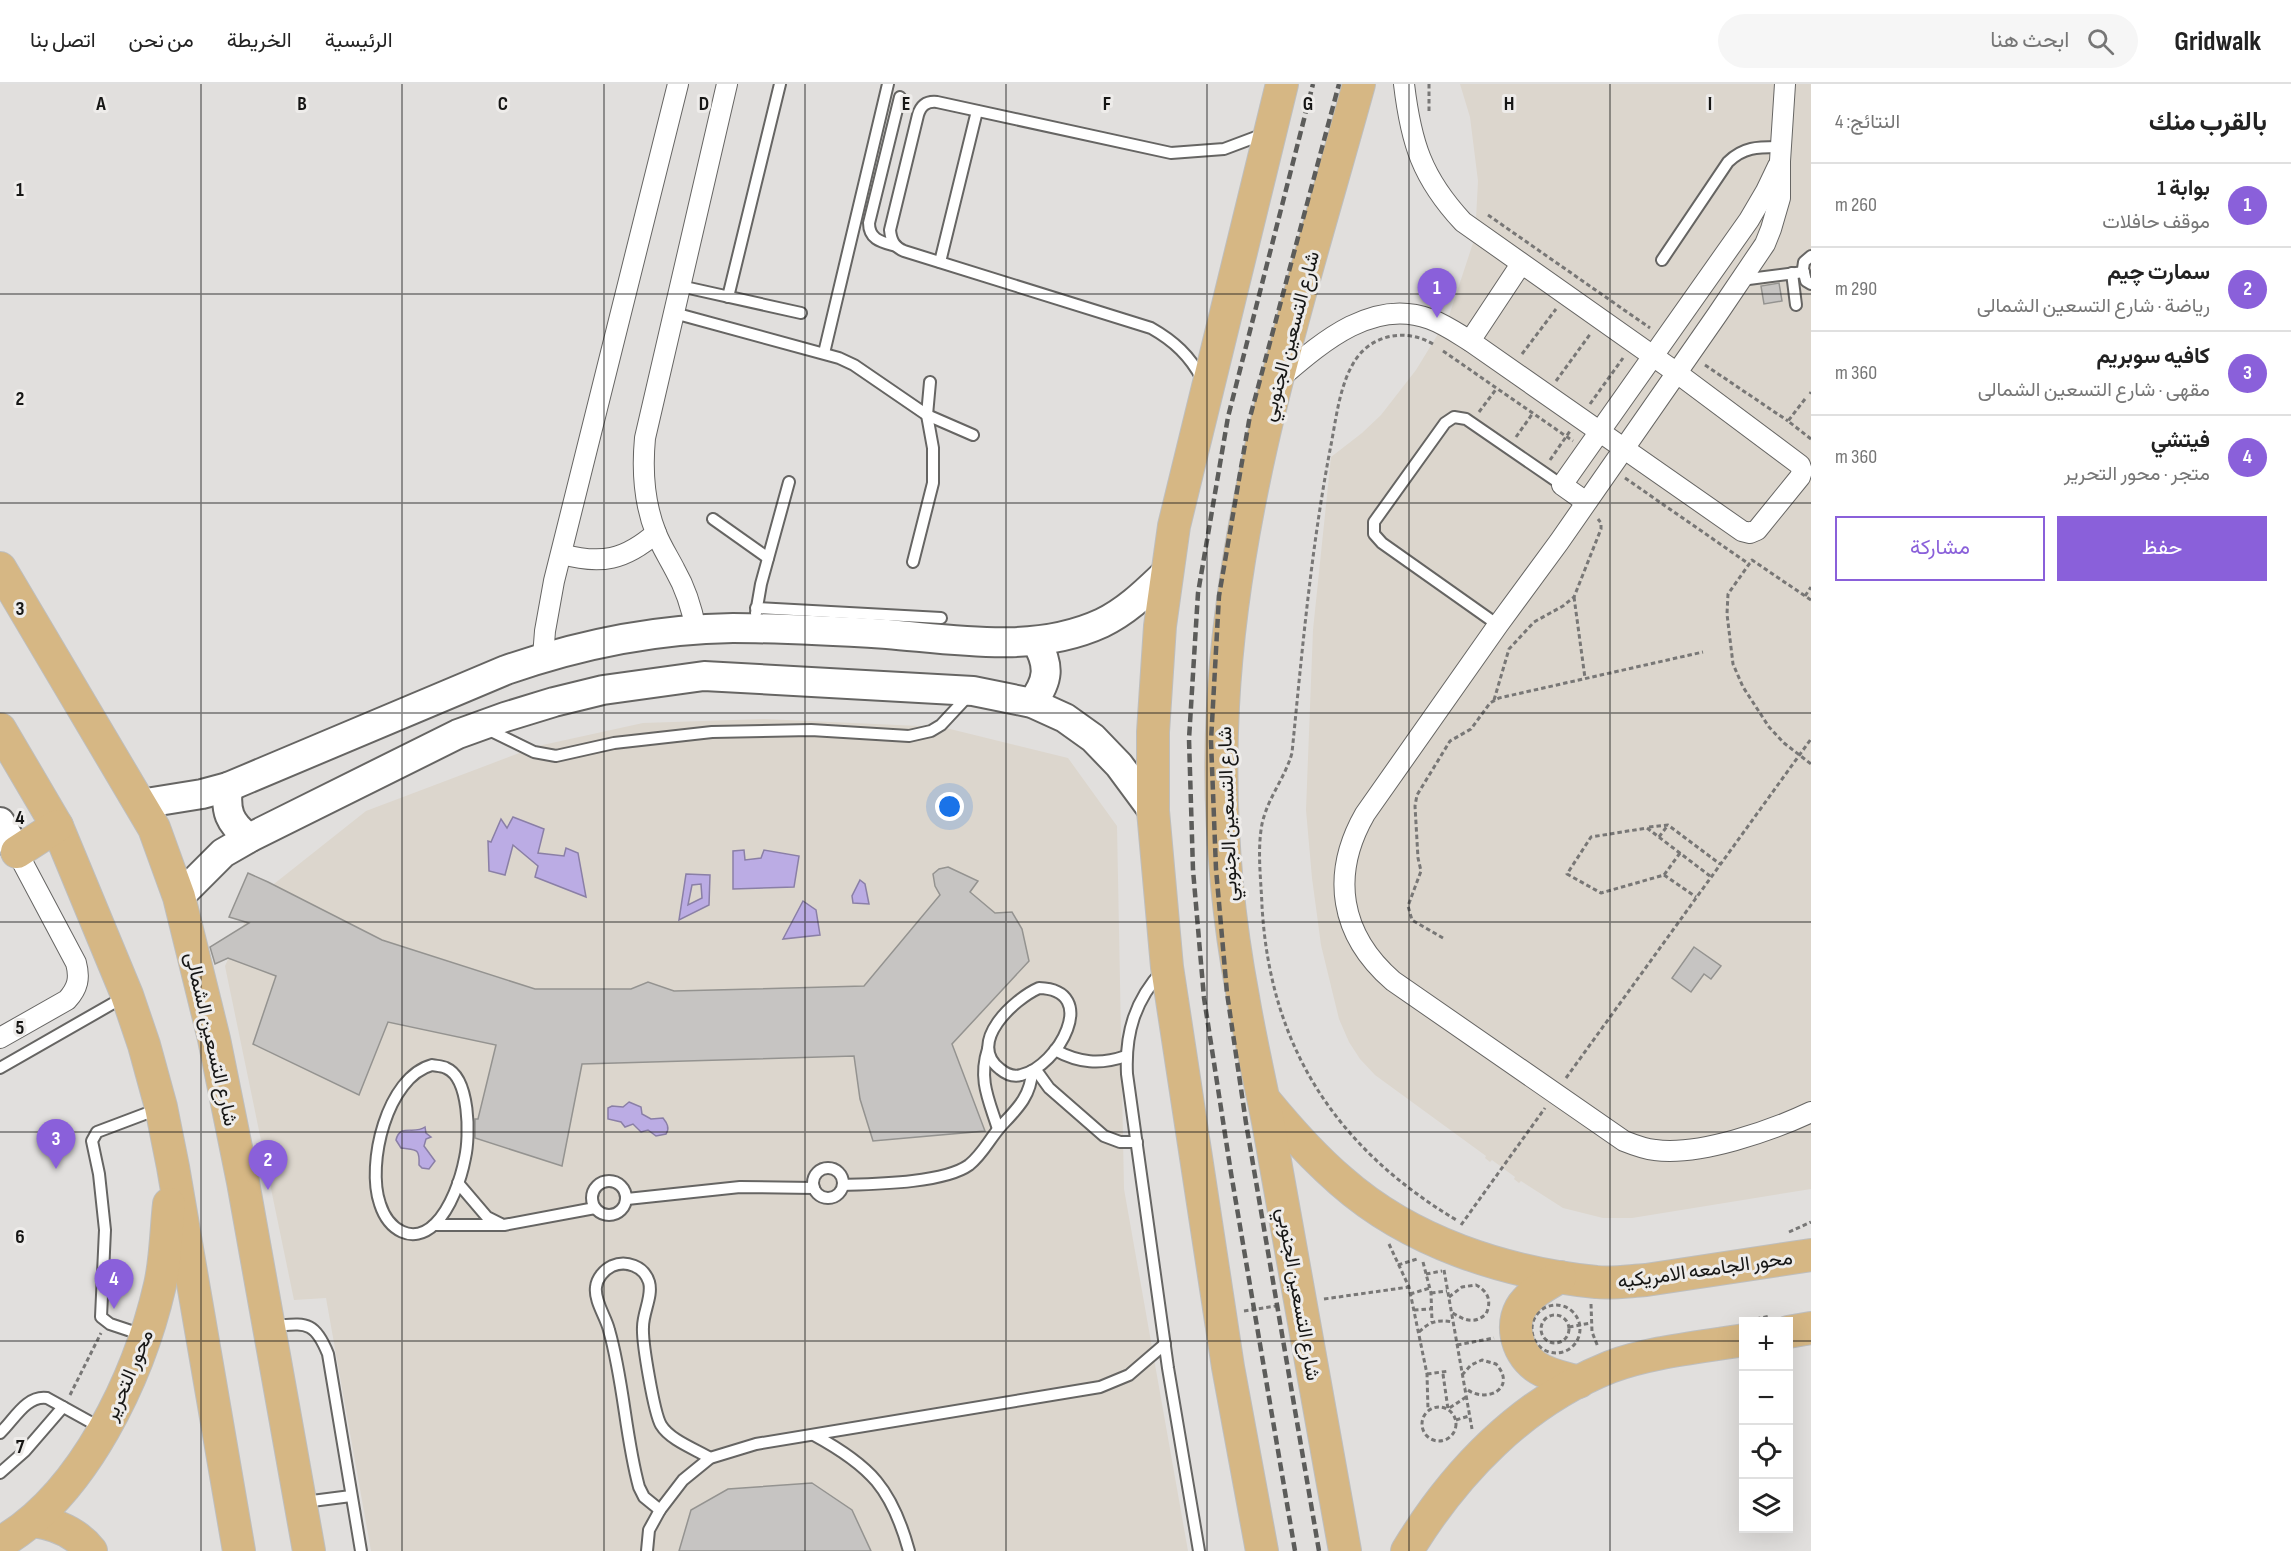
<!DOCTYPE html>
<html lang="ar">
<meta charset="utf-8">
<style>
:root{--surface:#fff;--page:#f6f6f6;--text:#222;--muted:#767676;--line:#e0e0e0;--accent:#8a60da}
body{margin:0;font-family:"Sofia Sans Condensed",Vazirmatn,sans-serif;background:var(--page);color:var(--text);direction:rtl}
.controls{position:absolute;right:18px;bottom:18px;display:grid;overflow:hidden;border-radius:0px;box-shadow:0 6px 24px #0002}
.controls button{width:54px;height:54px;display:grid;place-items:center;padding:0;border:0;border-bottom:2px solid var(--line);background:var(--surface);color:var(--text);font:30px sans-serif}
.you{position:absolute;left:950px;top:723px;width:21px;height:21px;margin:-15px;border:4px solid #fff;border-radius:50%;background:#1a73e8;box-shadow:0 0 0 9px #1a73e833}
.badge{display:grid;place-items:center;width:39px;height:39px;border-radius:50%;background:var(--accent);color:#fff;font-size:20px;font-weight:700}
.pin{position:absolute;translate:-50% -50px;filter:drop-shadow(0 2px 3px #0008)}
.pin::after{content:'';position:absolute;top:32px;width:21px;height:18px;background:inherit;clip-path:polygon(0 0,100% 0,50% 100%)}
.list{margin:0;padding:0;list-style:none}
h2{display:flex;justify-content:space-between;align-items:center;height:78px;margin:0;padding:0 24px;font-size:26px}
h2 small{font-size:20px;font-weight:400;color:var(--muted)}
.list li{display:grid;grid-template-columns:39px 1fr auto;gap:18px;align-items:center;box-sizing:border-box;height:84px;padding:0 24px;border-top:2px solid var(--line)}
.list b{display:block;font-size:22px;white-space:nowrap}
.list p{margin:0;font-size:20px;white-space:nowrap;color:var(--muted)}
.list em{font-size:20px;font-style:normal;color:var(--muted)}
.actions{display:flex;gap:12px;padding:18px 24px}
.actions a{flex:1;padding:14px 0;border:2px solid var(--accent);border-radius:0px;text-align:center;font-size:21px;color:var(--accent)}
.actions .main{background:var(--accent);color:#fff}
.icon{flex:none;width:33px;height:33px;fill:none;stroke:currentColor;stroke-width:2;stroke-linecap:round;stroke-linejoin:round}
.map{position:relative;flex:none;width:1811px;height:1467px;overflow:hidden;direction:ltr}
header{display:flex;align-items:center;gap:36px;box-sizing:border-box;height:84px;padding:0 30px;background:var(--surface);border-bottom:2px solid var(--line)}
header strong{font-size:28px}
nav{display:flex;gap:33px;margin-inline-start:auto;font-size:21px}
.search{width:420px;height:54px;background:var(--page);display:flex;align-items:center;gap:15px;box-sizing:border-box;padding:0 21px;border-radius:33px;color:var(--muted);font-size:22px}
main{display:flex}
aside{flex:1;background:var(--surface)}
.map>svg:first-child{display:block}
.built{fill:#dcd6cd}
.water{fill:#bbace4;stroke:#8a7fa6;stroke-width:1.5;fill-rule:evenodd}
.building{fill:#c6c4c2;stroke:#949390;stroke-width:1.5}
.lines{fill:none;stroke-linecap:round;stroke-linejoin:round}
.lane-casing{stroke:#666563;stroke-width:14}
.street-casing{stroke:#666563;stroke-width:22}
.secondary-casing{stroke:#666563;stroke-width:32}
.primary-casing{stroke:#bebebd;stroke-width:34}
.path{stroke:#787776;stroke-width:3;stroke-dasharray:4.5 3;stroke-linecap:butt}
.lane{stroke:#fff;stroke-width:10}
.street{stroke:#fff;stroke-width:20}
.secondary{stroke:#fff;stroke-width:28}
.primary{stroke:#d6b784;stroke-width:32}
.rail{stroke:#5c5c5a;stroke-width:4.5;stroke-dasharray:9 4.5;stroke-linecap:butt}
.grid{fill:none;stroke:#161615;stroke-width:1.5;stroke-opacity:0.55}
.labels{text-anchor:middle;stroke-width:6;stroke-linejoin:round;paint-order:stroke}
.street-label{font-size:20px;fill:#161615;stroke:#eeecea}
.grid-label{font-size:20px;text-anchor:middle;font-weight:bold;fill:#161615;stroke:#eeecea;stroke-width:6;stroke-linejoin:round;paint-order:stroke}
</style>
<header>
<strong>Gridwalk</strong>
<div class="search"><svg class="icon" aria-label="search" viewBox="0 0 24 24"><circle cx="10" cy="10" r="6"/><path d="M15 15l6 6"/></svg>ابحث هنا</div>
<nav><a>الرئيسية</a><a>الخريطة</a><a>من نحن</a><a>اتصل بنا</a></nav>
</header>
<main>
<aside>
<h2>بالقرب منك<small>النتائج: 4</small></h2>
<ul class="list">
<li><span class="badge">1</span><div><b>بوابة 1</b><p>موقف حافلات</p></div><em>260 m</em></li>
<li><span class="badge">2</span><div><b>سمارت چيم</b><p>رياضة · شارع التسعين الشمالى</p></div><em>290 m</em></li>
<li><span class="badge">3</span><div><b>كافيه سوبريم</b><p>مقهى · شارع التسعين الشمالى</p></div><em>360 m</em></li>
<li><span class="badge">4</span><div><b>فيتشي</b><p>متجر · محور التحرير</p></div><em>360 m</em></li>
</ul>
<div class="actions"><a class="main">حفظ</a><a>مشاركة</a></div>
</aside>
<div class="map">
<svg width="1811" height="1467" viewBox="0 0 1811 1467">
<rect width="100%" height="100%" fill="#e1dfdd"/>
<!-- built -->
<g class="built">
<polygon points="1460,0 1811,0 1811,1105 1632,1134 1603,1134 1563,1124 1521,1097 1519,1099 1514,1095 1515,1093 1492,1076 1490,1078 1485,1074 1486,1072 1375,991 1360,975 1349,958 1339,935 1321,861 1312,794 1306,726 1313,546 1331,373 1362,349 1381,331 1416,286 1449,232 1473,159 1484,141 1476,135 1478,97 1470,33"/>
<polygon points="764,635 942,643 1068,674 1117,742 1124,1105 1188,1467 371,1467 326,1214 294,1216 225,882 255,815 366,727 538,662 643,639"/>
</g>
<!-- water -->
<g class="water">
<polygon points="513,733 544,745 538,769 564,772 566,764 578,769 586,813 535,793 538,782 513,761 505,791 489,787 488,757 491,758 501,735 507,744"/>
<polygon points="744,766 745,776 761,774 764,766 799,772 794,803 733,805 733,767"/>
<path d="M686,790L710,791L709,821L679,836ZM701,800L702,814L688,821L692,801Z"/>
<polygon points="860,796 865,800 869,820 853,819 852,812"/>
<polygon points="803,817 816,826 820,851 783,855"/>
<path d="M629,1018L641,1023L642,1030L651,1035L663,1034C667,1039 670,1044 666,1050L656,1052L648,1046L641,1048L633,1040L625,1043L621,1038L608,1035V1024L612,1022L623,1023Z"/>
<path d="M425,1043L426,1049L431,1053L426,1055L424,1062L435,1077L429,1085L422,1084L419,1081C420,1063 415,1066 401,1064L396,1056C400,1039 414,1051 425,1043Z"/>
</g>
<!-- building -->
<g class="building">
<polygon points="1779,199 1782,217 1764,220 1761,202"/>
<polygon points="948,783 978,797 970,808 995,829 1012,828 1022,845 1029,877 952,960 985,1047 873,1057 860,1015 854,972 582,980 562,1082 475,1054 475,1035 478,1035 496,961 388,938 359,1011 253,960 276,892 228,874 215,880 210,863 249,839 229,833 248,789 268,798 382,856 535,905 631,905 648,898 674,907 864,902 940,811 935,802 933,790 939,785"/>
<polygon points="1694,863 1721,882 1711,895 1704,890 1691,908 1672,894"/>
<polygon points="812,1399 852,1426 871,1467 679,1467 691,1426 728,1405"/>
</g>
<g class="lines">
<defs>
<g id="lane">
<path d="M896,162C882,158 869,156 869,139L900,13"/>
<polyline points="1811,172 1804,178 1803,185 1806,197 1811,200"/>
<path d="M1662,176L1728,78C1744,62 1760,63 1781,63"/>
<polyline points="940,178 977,27"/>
<polyline points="1792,189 1796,221"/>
<polyline points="1741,196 1804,188"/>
<polyline points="680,202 801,229"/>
<polyline points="728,213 780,0"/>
<polyline points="674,229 839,274 854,281 927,331 973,351"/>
<polyline points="824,269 888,0"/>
<path d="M1202,295C1190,272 1174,257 1151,244L904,167C894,163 891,156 890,146L918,31C921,21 927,17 937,18L1171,69L1224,65L1264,50"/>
<polyline points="713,435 768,474"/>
<polyline points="913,478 933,399 933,364 927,331 930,298"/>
<polyline points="756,524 941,534"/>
<polyline points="756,529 761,500 789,398"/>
<polyline points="1498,541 1382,459 1374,450 1374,438 1445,339 1454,333 1466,335 1562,401"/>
<polyline points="487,645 534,668 556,672 614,659 712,648 811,646 909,652 931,647 941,641 969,611"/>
<path d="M1163,886C1135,916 1125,949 1127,990L1168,1284L1199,1467"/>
<path d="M1039,904C1101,906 1058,983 1021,991C1014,993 1006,990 1000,985C966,959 1014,915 1039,904Z"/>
<path d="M988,965C978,996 989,1016 998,1045"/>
<path d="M1055,966C1079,979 1100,981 1126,972"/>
<path d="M432,981C436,982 442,982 446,984C470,994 470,1052 465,1074C461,1095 451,1124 435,1140C412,1162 388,1145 380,1120C366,1080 387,993 432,981Z"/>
<polyline points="0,984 124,913"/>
<polyline points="1036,986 1049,1004 1104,1052 1120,1058 1137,1058"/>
<circle cx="828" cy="1099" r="15"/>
<circle cx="609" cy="1114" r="17"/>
<polyline points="458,1099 487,1133 501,1140"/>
<path d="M843,1101C875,1100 944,1099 969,1081C983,1070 990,1054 1001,1042C1017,1025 1031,1012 1032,987"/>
<polyline points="627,1115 740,1103 814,1104"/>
<polyline points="434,1141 504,1141 595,1124"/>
<path d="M271,1242C305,1240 314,1235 328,1270L361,1467"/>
<polyline points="143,1251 110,1240 101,1233 105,1146 99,1090 92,1057 97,1048 158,1025"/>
<path d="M0,1349C14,1336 26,1311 47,1314L103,1345"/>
<path d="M814,1351C871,1382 892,1405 909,1467"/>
<polyline points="0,1389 25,1367 63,1323"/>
<polyline points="304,1418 351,1412"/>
<path d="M660,1426L644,1413L639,1403C625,1352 624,1298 609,1246C606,1233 594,1217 596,1203C597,1194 604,1186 612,1182C626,1176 644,1182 649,1198C653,1212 643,1228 643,1243C642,1258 654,1329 661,1341C670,1356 695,1365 710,1374"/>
<polyline points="647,1467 649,1446 660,1426 683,1396 710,1374 756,1360 1100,1303 1129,1291 1165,1260"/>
</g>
<g id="street">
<path d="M1785,0L1780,77V114L1771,145L1765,160L1717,231L1559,458L1498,541L1365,730C1330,791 1340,851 1393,897L1624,1057C1634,1061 1644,1065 1655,1066C1699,1072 1771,1047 1811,1028"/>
<polyline points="1470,257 1521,180"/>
<path d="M1279,295C1320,260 1372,213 1430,235C1444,240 1457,249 1470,257L1742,447L1750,449L1757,446L1800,393L1802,387L1800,381L1677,289L1463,138C1422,94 1411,59 1404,0"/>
<polyline points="1586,418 1562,401 1749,136 1766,107 1778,82"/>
<path d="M562,470C601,481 625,476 656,449"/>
<path d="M696,546C692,525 686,505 675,486C669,474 661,462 656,449C644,419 642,386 645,354L727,0"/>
<polyline points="543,573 545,547 554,497 678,0"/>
<path d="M0,954L67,916C78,904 80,894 76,879L17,768"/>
</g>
<g id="secondary">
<path d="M1032,619C1049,596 1050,582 1036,557"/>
<path d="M228,703C225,727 229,739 249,754"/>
<path d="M140,720L202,710L228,703L506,586C578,561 656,545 733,544C784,544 836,547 887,550C958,556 1035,570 1102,539C1127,527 1146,508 1166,489"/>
<polyline points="0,738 17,768"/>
<polyline points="179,813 223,769 249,754 458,650 505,633 554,618 603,606 704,592 973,607 1032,619 1065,634 1093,654 1119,681 1153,727"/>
</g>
<g id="primary">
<polyline points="0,484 154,744 179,813 214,955 243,1098 309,1467"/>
<polyline points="0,645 57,742 127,911 144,961 161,1023 173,1083 239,1467"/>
<polyline points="17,768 57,742"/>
<path d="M1266,1018C1289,1046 1313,1073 1341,1097C1410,1158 1505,1189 1596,1198C1612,1200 1629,1197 1646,1196L1811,1171"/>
<path d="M1560,1193C1548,1200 1535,1206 1526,1217C1508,1236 1516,1268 1535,1282C1547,1291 1565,1294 1579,1298"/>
<polyline points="1788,1248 1811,1244"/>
<path d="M33,1437C56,1440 76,1448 91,1467"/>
<path d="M0,1459C84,1411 139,1292 160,1201C166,1175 166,1146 169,1120"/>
<polyline points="1262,1467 1228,1283 1167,883 1153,727 1153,648 1160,542 1174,442 1282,0"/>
<path d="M1345,1467C1319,1324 1293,1181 1268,1038C1260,997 1250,955 1243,913C1225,818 1218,719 1223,622C1234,409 1303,204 1359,0"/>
<path d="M1407,1467C1455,1388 1522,1318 1610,1283C1648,1268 1702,1263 1744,1256"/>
</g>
</defs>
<!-- lane casing -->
<use href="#lane" class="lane-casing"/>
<!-- street casing -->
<use href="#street" class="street-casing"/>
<!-- secondary casing -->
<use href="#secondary" class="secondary-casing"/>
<!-- primary casing -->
<use href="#primary" class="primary-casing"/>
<!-- path -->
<g class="path">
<polyline points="1429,27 1429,0"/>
<polyline points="1488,131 1650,244"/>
<path d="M1433,260C1408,245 1374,249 1356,275C1339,300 1336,337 1330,366C1311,466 1302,568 1292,669C1285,694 1268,713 1262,740C1257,767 1261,795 1262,822C1270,964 1337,1065 1458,1137"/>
<polyline points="1443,267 1573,357"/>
<polyline points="1522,270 1556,225"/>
<polyline points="1705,281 1788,337"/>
<polyline points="1556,297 1591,249"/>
<polyline points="1810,310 1811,308"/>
<polyline points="1805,315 1788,337 1811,355"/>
<polyline points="1590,320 1623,274"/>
<polyline points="1479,328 1497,304"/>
<polyline points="1516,353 1533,329"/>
<polyline points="1550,376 1570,347"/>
<polyline points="1625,394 1749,480"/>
<polyline points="1805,512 1811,503"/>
<polyline points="1574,513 1585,594"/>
<polyline points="1811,516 1752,476 1728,510 1727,530 1733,580 1743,603 1769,643 1784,659 1811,680"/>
<polyline points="1494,616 1509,565 1534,538 1563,522 1574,513 1601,445 1601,439 1598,435"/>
<polyline points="1649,743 1668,741 1720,780"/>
<polyline points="1659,753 1668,741"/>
<path d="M1680,769L1664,791L1601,809L1567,790L1591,753L1647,744C1668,760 1689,776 1710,792"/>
<polyline points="1664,791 1696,813"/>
<polyline points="1443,854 1412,836 1408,822 1421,787 1418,774 1415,722 1417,711 1450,657 1471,645 1490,619 1499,614 1703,568"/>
<polyline points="1566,994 1811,655"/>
<polyline points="1461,1141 1545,1024"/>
<polyline points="1789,1148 1811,1138"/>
<polyline points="1389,1160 1409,1203 1427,1290 1428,1326"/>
<polyline points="1423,1178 1431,1209 1432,1238"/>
<polyline points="1398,1181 1417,1175"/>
<polyline points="1444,1186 1472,1345"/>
<polyline points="1426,1190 1442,1187"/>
<polyline points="1431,1209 1447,1207"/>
<polyline points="1410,1210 1430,1204"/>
<path d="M1449,1213L1462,1203L1476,1201C1488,1207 1492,1217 1486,1230C1474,1241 1464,1236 1451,1228"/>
<polyline points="1324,1215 1409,1203"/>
<polyline points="1591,1220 1592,1248 1598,1263"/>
<circle cx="1556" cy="1245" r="24"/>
<polyline points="1414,1226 1430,1225"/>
<polyline points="1244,1227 1276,1222"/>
<circle cx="1555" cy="1245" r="14"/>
<polyline points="1756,1235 1770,1232"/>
<polyline points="1569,1243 1591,1239"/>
<path d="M1419,1248C1429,1238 1438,1235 1452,1238"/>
<polyline points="1457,1261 1494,1254"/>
<polyline points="1427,1290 1449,1287"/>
<polyline points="1443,1290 1448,1325 1466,1313"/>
<path d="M1462,1291L1471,1281L1482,1276L1496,1280C1518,1304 1486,1321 1465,1304"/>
<polyline points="70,1311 101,1249"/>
<circle cx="1439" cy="1340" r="17"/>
<polyline points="1456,1336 1469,1332"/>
</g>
<!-- lane -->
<use href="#lane" class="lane"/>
<!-- street -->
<use href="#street" class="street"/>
<!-- secondary -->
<use href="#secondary" class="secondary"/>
<!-- primary -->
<use href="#primary" class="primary"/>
<!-- rail -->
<g class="rail">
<polyline points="1295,1467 1231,1089 1204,914 1193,786 1189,655 1198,509 1228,333 1313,0"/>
<polyline points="1319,1467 1246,1039 1227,909 1216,785 1211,657 1219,512 1249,337 1339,0"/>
</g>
</g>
<!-- grid -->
<path class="grid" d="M201,0V1467M402,0V1467M604,0V1467M805,0V1467M1006,0V1467M1207,0V1467M1409,0V1467M1610,0V1467M0,210H1811M0,419H1811M0,629H1811M0,838H1811M0,1048H1811M0,1257H1744M1788,1257H1811"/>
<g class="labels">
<!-- street labels -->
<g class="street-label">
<text transform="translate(1290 252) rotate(-75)" y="7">شارع التسعين الجنوبي</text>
<text transform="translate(1227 730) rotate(-92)" y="7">شارع التسعين الجنوبي</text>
<text transform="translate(212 955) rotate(77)" y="7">شارع التسعين الشمالى</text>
<text transform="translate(1705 1185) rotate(-8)" y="7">محور الجامعه الامريكيه</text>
<text transform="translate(1299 1210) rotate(80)" y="7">شارع التسعين الجنوبي</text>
<text transform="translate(128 1291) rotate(-67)" y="7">محور التحرير</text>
</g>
</g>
<g class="grid-label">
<text x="101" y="26">A</text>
<text x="302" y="26">B</text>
<text x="503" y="26">C</text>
<text x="704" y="26">D</text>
<text x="906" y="26">E</text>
<text x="1107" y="26">F</text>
<text x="1308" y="26">G</text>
<text x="1509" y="26">H</text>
<text x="1710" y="26">I</text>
<text x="20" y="112">1</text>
<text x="20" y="321">2</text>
<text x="20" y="531">3</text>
<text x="20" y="740">4</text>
<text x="20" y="950">5</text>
<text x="20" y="1159">6</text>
<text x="20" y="1369">7</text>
</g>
</svg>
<div class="controls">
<button>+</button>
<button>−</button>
<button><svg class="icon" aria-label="locate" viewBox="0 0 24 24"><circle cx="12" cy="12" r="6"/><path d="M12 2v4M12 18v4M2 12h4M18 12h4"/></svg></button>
<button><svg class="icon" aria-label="layers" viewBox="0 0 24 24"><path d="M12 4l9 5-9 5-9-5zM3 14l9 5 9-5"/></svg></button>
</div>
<div class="you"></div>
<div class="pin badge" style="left:1437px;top:234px">1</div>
<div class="pin badge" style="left:268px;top:1106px">2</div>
<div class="pin badge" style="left:56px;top:1085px">3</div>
<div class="pin badge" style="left:114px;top:1225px">4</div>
</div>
</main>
